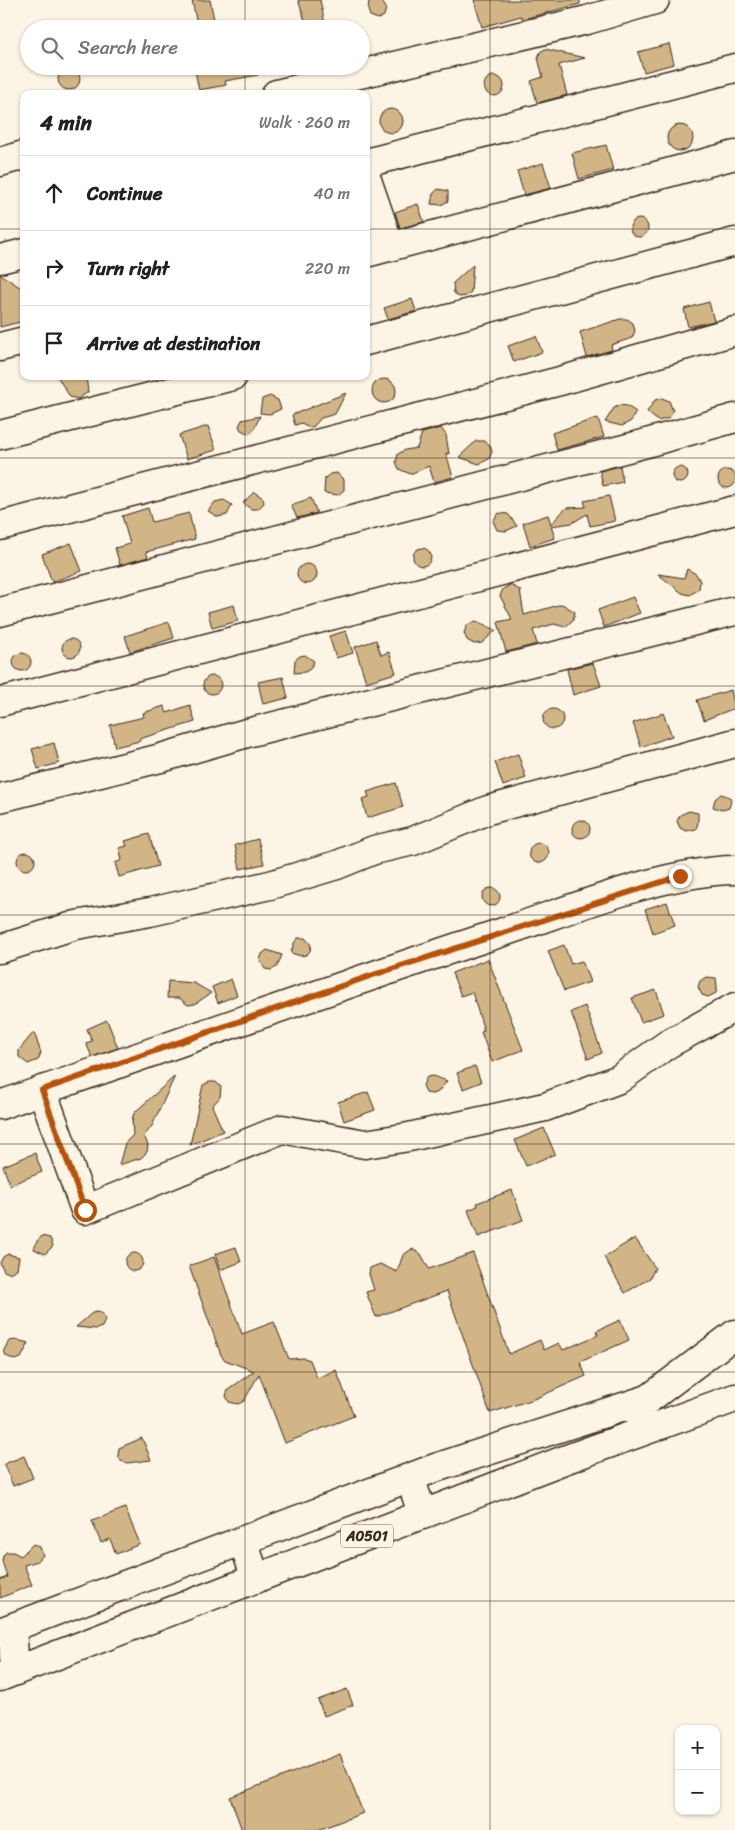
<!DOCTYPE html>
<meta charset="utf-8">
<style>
:root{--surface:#fff;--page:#f6f6f6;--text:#202124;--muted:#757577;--line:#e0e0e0}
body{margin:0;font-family:Sriracha,sans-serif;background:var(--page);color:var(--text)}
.controls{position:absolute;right:15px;bottom:15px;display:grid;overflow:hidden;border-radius:10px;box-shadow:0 1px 4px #0004}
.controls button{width:45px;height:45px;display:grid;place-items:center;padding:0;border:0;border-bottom:1px solid var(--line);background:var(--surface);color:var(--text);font:25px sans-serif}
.stop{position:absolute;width:15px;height:15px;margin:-11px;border:4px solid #b45309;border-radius:50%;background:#fff}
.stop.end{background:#b45309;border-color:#fff;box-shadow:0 1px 5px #0008}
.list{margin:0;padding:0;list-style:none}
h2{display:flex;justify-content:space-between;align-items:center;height:65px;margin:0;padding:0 20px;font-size:21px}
h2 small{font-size:16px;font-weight:400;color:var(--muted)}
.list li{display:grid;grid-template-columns:32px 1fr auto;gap:15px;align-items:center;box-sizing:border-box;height:75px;padding:0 20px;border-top:1px solid var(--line)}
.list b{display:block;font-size:19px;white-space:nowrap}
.list em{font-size:16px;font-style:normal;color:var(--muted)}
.icon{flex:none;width:28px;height:28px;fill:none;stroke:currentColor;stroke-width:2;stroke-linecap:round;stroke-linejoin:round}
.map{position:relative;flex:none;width:735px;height:1830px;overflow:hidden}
.search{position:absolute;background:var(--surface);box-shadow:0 1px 4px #0004;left:20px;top:20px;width:350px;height:55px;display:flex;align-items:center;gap:12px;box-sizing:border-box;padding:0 18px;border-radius:28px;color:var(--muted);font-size:19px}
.panel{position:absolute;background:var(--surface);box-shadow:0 1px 4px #0004;left:20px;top:90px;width:350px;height:290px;border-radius:10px}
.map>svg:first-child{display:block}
.building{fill:#d2b587;stroke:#3b2a1e}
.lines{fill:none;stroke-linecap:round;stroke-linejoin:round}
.minor-casing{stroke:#3b2a1e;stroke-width:31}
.highway-casing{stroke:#3b2a1e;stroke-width:31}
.minor{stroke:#fcf5e5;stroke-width:28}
.highway{stroke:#fcf5e5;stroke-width:28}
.route{stroke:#b45309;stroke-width:6}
.grid{fill:none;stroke:#3b2a1e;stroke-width:1;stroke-opacity:0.55}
.labels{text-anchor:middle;stroke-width:5;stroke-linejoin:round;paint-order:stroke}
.shield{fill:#fcf5e5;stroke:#75675a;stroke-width:1}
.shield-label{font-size:14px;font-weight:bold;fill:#3b2a1e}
</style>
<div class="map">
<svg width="735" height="1830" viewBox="0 0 735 1830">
<rect width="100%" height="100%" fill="#fcf5e5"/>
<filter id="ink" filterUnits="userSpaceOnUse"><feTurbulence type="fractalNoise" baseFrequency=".02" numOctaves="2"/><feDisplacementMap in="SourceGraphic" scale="10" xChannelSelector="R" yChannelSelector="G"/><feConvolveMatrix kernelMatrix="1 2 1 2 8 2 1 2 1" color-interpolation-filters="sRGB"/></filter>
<g filter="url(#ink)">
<!-- building -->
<g class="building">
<polygon points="192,0 210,0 216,29 198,29"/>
<polygon points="298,0 320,0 326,29 308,29"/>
<polygon points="369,0 381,0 386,8 384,16 378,19 370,16 368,10"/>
<polygon points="474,0 580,0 580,4 523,19 521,16 482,27"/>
<polygon points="669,44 674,64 644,72 638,52"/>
<polygon points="545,49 585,58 559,65 567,95 537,103 531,81 543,77 538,58 540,52"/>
<polygon points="194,66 257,66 258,75 225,81 226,85 199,90"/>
<circle cx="69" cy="79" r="11"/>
<circle cx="494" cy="86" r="10"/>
<circle cx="391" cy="121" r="12"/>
<circle cx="680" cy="138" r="13"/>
<polygon points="606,145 613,170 579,179 572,153"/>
<polygon points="543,163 551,188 524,195 517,171"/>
<polygon points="438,189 448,191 448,201 441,205 431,204 433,194"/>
<polygon points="418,204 424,222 400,228 395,212"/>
<circle cx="639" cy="228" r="9"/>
<polygon points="473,265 471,292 466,296 459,297 454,293 453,283"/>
<polygon points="0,274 24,290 24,321 0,327"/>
<polygon points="412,299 416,311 388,319 384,308"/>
<polygon points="709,302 714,321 688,327 684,309"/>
<polygon points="620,319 627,319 633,323 635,331 632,338 611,345 612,350 587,357 580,332"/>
<polygon points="536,336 542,352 514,362 508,346"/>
<polygon points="57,376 86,376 88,392 78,399 70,397"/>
<circle cx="384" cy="391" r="12"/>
<polygon points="346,393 335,414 321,418 313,427 307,427 302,423 295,425 292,415"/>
<polygon points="270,396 278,400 281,409 270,414 260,413 262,399"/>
<polygon points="662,398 669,401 673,411 669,418 658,421 647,412 655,400"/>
<polygon points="620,405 627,406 636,412 631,421 622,426 605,422 614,408"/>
<polygon points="260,416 253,431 249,434 241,430 239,426 242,420"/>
<polygon points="598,418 604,437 557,450 552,433"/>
<polygon points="208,426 216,450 187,459 179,435"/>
<polygon points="441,428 446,435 449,454 446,453 453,477 434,482 429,466 410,474 399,469 396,462 398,454 405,450 417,448 422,433"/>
<polygon points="476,441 484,441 490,445 492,452 489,459 479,464 459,457"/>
<polygon points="620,466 623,482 603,486 600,471"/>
<circle cx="680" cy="475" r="8"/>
<circle cx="727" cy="479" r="9"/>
<polygon points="337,473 344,480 344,490 338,495 324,493 325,478 330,474"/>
<polygon points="254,492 263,498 264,503 258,509 251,509 243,503"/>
<polygon points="609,496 615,521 590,526 587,514 572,523 551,526 555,538 530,546 523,523 548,515 551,524 566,508 586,507 584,501"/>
<polygon points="311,498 317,513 297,518 291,505"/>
<polygon points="224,500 232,505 227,515 218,517 208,511 215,502"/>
<polygon points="148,508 152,522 189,513 195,539 146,552 148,557 120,565 115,548 130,544 122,516"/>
<polygon points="499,513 508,514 517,526 506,531 497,530 493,521"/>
<polygon points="71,543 82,571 52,582 42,554"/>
<circle cx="422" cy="557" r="9"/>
<circle cx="307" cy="574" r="10"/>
<polygon points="687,569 696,574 700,581 699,589 690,595 682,593 658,574 684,578"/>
<polygon points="510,585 520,590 524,615 562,604 575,612 573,620 565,627 554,624 533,630 537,644 506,652 498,622 512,619 500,596 503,589"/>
<polygon points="633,597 640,613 604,627 598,610"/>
<polygon points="234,605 238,621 212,628 208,612"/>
<polygon points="476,621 496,630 482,643 474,644 467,640 464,633 467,625"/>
<polygon points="169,622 174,638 130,652 125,636"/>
<polygon points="346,631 353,653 336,658 329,636"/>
<circle cx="71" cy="648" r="9"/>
<polygon points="376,640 381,655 389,652 396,673 366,682 355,647"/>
<circle cx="22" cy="662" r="9"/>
<polygon points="305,655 314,661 310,669 305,672 294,673 295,660 300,656"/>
<polygon points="593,663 601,686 573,695 567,669"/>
<circle cx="212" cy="685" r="9"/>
<polygon points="283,677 288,698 263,704 258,682"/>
<polygon points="731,690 735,708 704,720 697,700"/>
<polygon points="190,705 195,722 139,739 140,741 115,747 110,725 144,717 143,713 164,706 167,713"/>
<circle cx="553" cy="719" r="10"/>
<polygon points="663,713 672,736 641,747 633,723"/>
<polygon points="54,743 59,763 38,769 32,749"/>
<polygon points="518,754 526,778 503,786 495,762"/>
<polygon points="396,783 403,807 367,818 362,799 369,797 367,792"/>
<polygon points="721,794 730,797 731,801 729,808 723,810 713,807 715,799"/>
<polygon points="689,811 698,813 698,823 696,829 686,831 680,828 677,821 680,815"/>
<circle cx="581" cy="829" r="9"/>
<polygon points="149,834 158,866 119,877 115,863 122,860 119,848 127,846 125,841"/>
<polygon points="258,839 264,864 240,869 235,845"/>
<circle cx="539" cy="853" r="10"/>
<circle cx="26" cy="861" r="9"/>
<circle cx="491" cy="897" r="9"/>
<polygon points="667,902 675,925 653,933 645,909"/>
<polygon points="298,938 305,938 311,945 310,951 306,955 301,956 291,953 294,943"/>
<polygon points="564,945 571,964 582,961 590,982 564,991 548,951"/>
<polygon points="267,950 282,955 277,967 271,970 265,969 260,960 262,954"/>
<polygon points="488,959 523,1050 492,1062 481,1032 484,1031 472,992 461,996 452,973"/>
<polygon points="706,977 716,978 717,987 716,993 708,997 702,995 698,987 700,981"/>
<polygon points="231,979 237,995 218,1003 212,987"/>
<polygon points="168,981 194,983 211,993 195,1004 188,1005 179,998 167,998"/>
<polygon points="656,990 664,1014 641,1022 632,998"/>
<polygon points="585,1006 602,1053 588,1059 571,1012"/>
<polygon points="107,1020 118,1048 92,1057 86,1043 92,1041 87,1029"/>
<polygon points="34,1032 41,1053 38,1060 28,1064 19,1057 19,1050"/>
<polygon points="475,1066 481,1082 463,1089 457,1073"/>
<polygon points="175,1076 152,1126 144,1136 148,1145 147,1152 141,1158 119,1165 125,1143 133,1135 132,1120 134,1113"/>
<polygon points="433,1076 447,1081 438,1092 432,1094 426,1093 423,1085 427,1077"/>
<polygon points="209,1082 216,1082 221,1087 220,1097 212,1106 223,1131 190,1145 203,1085"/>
<polygon points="368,1092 375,1110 344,1121 338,1102"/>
<polygon points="544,1128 555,1154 526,1166 515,1140"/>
<polygon points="35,1153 42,1172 10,1185 3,1166"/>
<polygon points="512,1190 523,1220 478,1237 468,1210 478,1206 477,1203"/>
<polygon points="42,1236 50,1238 53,1246 45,1254 34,1249 37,1241"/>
<polygon points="635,1238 655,1268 650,1278 625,1293 604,1257"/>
<polygon points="236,1247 241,1262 220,1270 215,1254"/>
<polygon points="412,1249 421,1254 429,1269 473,1253 509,1354 540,1340 544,1350 559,1343 563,1350 598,1335 596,1331 620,1320 629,1340 580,1362 586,1376 534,1399 490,1413 447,1291 376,1317 366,1292 374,1290 369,1274 370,1268 380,1264 397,1272 403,1255"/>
<circle cx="134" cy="1262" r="9"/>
<polygon points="8,1254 19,1257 17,1269 9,1273 4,1271 0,1263 3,1257"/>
<polygon points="214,1257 242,1334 274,1322 289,1359 304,1358 310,1360 317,1378 336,1370 354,1416 285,1443 259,1374 244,1401 238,1404 229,1402 226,1396 228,1390 254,1371 225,1360 221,1355 189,1266"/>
<polygon points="98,1312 103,1314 105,1320 102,1327 96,1329 76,1327 92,1313"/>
<polygon points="16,1340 29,1343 21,1358 15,1360 6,1356 4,1350 9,1341"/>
<polygon points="142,1438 151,1460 127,1463 121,1461 118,1456 119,1448"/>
<polygon points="24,1456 33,1478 13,1486 4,1464"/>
<polygon points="125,1508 140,1544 116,1554 110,1539 101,1543 92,1521"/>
<polygon points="33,1544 40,1547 43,1555 38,1561 24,1565 32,1585 0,1598 0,1580 7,1577 2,1561 3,1556 6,1552 13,1552 21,1556"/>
<polygon points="347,1689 353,1705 324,1716 318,1700"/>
<polygon points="340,1754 363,1813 318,1830 242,1830 230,1797"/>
</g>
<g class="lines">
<defs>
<g id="minor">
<polyline points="276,94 587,20 655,0"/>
<polyline points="0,162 24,155"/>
<polyline points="366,163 735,68"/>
<polyline points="366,177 390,247"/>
<polyline points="366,253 735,155"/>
<polyline points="0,259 24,253"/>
<polyline points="366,341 735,242"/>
<polyline points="0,347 24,341"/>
<polyline points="0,435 233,376"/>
<polyline points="0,526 560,381 735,331"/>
<polyline points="0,612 643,444 735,418"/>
<polyline points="0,702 735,510"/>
<polyline points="0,798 161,758 247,733 735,611"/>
<polyline points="0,949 76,925 150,912 270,885 337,865 374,850 413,841 488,810 735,743"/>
<polyline points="42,1090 85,1210 282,1129 365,1144 409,1137 545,1107 619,1079 668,1044 735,1007"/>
<path d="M0,1105C168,1047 335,987 503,932C573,909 663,871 735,870"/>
<polyline points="634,1410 735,1334"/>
<polyline points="410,1478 423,1515"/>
<polyline points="243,1541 256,1579"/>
<polyline points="12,1628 15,1671"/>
<polyline points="0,1632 435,1468 648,1399"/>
</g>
<polyline id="highway" points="0,1677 564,1460 735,1398"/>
</defs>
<!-- minor casing -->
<use href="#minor" class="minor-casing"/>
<!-- highway casing -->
<use href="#highway" class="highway-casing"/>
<!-- minor -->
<use href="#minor" class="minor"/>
<!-- highway -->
<use href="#highway" class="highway"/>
</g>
</g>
<g class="lines" filter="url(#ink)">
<!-- route -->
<polyline class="route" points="85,1210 42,1090 370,976 680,876"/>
</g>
<!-- grid -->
<path class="grid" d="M245,0V29M490,0V1830M245,66V94M0,229H24M366,229H735M245,376V1830M0,458H735M0,686H735M0,915H735M0,1144H735M0,1372H735M0,1601H735"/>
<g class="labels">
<!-- shield labels -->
<rect class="shield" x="341" y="1524.5" width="52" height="23" rx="4"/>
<g class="shield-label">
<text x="367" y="1541">A0501</text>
</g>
</g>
</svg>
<div class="controls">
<button>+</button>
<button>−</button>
</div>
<div class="stop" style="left:85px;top:1210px"></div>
<div class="stop end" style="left:680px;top:876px"></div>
<div class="search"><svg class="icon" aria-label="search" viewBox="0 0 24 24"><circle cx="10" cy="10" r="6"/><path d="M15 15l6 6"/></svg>Search here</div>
<section class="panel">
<h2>4 min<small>Walk · 260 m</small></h2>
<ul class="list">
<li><svg class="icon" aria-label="ahead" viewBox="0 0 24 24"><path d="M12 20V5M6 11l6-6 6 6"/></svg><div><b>Continue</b></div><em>40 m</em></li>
<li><svg class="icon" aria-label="right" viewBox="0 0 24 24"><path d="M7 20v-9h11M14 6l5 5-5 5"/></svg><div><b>Turn right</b></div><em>220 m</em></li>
<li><svg class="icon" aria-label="arrive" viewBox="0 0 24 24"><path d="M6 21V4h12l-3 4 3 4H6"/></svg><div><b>Arrive at destination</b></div></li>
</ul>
</section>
</div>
